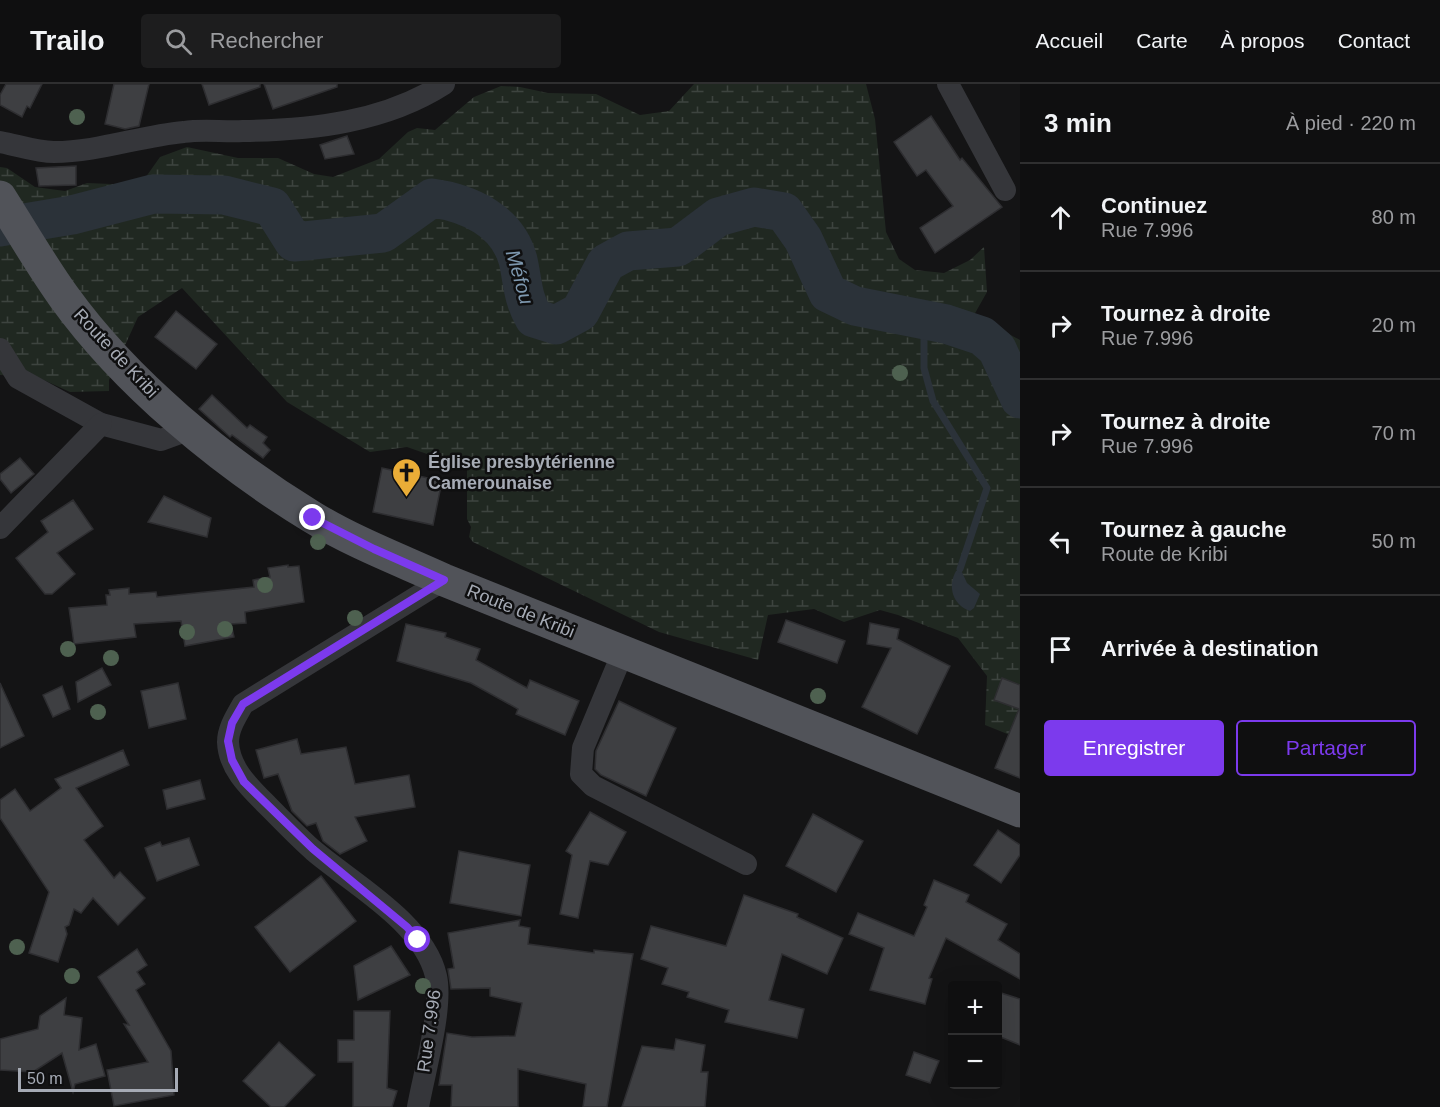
<!DOCTYPE html>
<html lang="fr">
<meta charset="utf-8">
<style>
:root{--surface:#0f0f10;--page:#1d1d1e;--text:#f1f3f6;--muted:#9b9c9f;--line:#2f2f30;--accent:#7c3aed}
body{margin:0;font-family:Arial,sans-serif;background:var(--page);color:var(--text)}
.controls{position:absolute;right:18px;bottom:18px;display:grid;overflow:hidden;border-radius:6px;box-shadow:0 6px 24px #0002}
.controls button{width:54px;height:54px;display:grid;place-items:center;padding:0;border:0;border-bottom:2px solid var(--line);background:var(--surface);color:var(--text);font:30px sans-serif}
.scale{position:absolute;left:18px;bottom:15px;width:160px;box-sizing:border-box;padding-left:6px;border:3px solid #a6abb5;border-top:0;font-size:16px;line-height:21px;white-space:nowrap;color:#a6abb5;-webkit-text-stroke:4px #0f0f10;paint-order:stroke}
.stop{position:absolute;width:18px;height:18px;margin:-14px;border:4px solid #7c3aed;border-radius:50%;background:#fff}
.stop.end{background:#7c3aed;border-color:#fff;box-shadow:0 2px 6px #0008}
.list{margin:0;padding:0;list-style:none}
h2{display:flex;justify-content:space-between;align-items:center;height:78px;margin:0;padding:0 24px;font-size:26px}
h2 small{font-size:20px;font-weight:400;color:var(--muted)}
.list li{display:grid;grid-template-columns:39px 1fr auto;gap:18px;align-items:center;box-sizing:border-box;height:108px;padding:0 24px;border-top:2px solid var(--line)}
.list b{display:block;font-size:22px;white-space:nowrap}
.list p{margin:0;font-size:20px;white-space:nowrap;color:var(--muted)}
.list em{font-size:20px;font-style:normal;color:var(--muted)}
.actions{display:flex;gap:12px;padding:18px 24px}
.actions a{flex:1;padding:14px 0;border:2px solid var(--accent);border-radius:6px;text-align:center;font-size:21px;color:var(--accent)}
.actions .main{background:var(--accent);color:#fff}
.icon{flex:none;width:33px;height:33px;fill:none;stroke:currentColor;stroke-width:2;stroke-linecap:round;stroke-linejoin:round}
.map{position:relative;flex:none;width:1020px;height:1023px;overflow:hidden}
header{display:flex;align-items:center;gap:36px;box-sizing:border-box;height:84px;padding:0 30px;background:var(--surface);border-bottom:2px solid var(--line)}
header strong{font-size:28px}
nav{display:flex;gap:33px;margin-inline-start:auto;font-size:21px}
.search{width:420px;height:54px;background:var(--page);display:flex;align-items:center;gap:15px;box-sizing:border-box;padding:0 21px;border-radius:6px;color:var(--muted);font-size:22px}
main{display:flex}
aside{flex:1;background:var(--surface)}
.map>svg:first-child{display:block}
.wetland{fill:url(#wetland-marsh)}
.water{fill:#2b3239}
.lines{fill:none;stroke-linecap:round;stroke-linejoin:round}
.stream{stroke:#2b3239;stroke-width:7}
.river{stroke:#2b3239;stroke-width:39}
.building{fill:#3e3f42;stroke:#2e2e31;stroke-width:1.5}
.minor{stroke:#35363a;stroke-width:22}
.primary{stroke:#515359;stroke-width:33}
.tree{fill:#4e6150}
.route{stroke:#7c3aed;stroke-width:8}
.labels{text-anchor:middle;stroke-width:5;stroke-linejoin:round;paint-order:stroke}
.street-label{font-size:18px;fill:#a6abb5;stroke:#0f0f10}
.poi-label{font-size:18px;font-weight:bold;fill:#a6abb5;stroke:#0f0f10;text-anchor:start}
.water-label{font-size:20px;font-style:italic;fill:#7e98af;stroke:#0f0f10}
</style>
<header>
<strong>Trailo</strong>
<div class="search"><svg class="icon" aria-label="search" viewBox="0 0 24 24"><circle cx="10" cy="10" r="6"/><path d="M15 15l6 6"/></svg>Rechercher</div>
<nav><a>Accueil</a><a>Carte</a><a>À propos</a><a>Contact</a></nav>
</header>
<main>
<div class="map">
<svg width="1020" height="1023" viewBox="0 0 1020 1023">
<defs>
<pattern id="wetland-marsh" width="20" height="14" patternUnits="userSpaceOnUse" patternTransform="scale(1.5)"><rect width="20" height="14" fill="#202821"/><path d="M1 5h8M5 5V1M11 12h8M15 12V8" fill="none" stroke="#3d443f"/></pattern>
</defs>
<rect width="100%" height="100%" fill="#141415"/>
<!-- wetland -->
<polygon class="wetland" points="694,0 866,0 875,35 886,148 899,175 915,186 944,189 970,176 984,163 987,208 974,231 1020,256 1020,655 985,641 987,592 958,554 898,531 880,526 844,538 814,525 768,531 758,576 659,548 473,458 469,453 471,443 467,435 467,384 407,363 370,368 287,318 182,204 138,233 109,296 109,307 70,308 35,292 0,291 0,83 7,84 35,103 65,107 87,99 135,101 143,97 160,73 187,63 238,74 278,74 314,90 333,93 379,75 408,48 417,44 435,46 474,13 501,2 520,3 548,9 596,10 640,31 669,27"/>
<!-- water -->
<path class="water" d="M961,486L967,499L980,510L974,524L970,527C953,521 947,503 956,487Z"/>
<g class="lines">
<!-- stream -->
<polyline class="stream" points="924,252 924,284 933,317 987,404 960,485"/>
<!-- river -->
<path class="river" d="M0,143L72,131L153,110L224,111L272,123L294,158L383,149L432,114C468,119 507,136 518,176C523,198 522,213 534,234L556,241L580,228L606,179L628,167L678,163L718,133L754,123L784,128L803,155L828,209L855,222L946,240L982,252L997,265L1020,315"/>
</g>
<!-- building -->
<g class="building">
<polygon points="6,0 42,0 30,24 27,22 22,33 0,21 0,11"/>
<polygon points="114,0 149,0 139,42 125,45 105,40"/>
<polygon points="202,0 260,0 260,3 209,21"/>
<polygon points="264,0 337,0 337,3 273,25"/>
<polygon points="931,32 960,76 962,74 1002,123 935,169 920,144 953,122 926,86 917,92 894,58"/>
<polygon points="347,52 354,70 325,75 320,61"/>
<polygon points="76,82 76,101 39,102 36,84"/>
<polygon points="176,227 217,260 196,285 155,253"/>
<polygon points="212,311 247,344 250,341 267,353 263,359 270,366 263,374 232,351 230,353 199,325"/>
<polygon points="20,374 34,390 11,409 0,395 0,390"/>
<polygon points="382,384 442,397 433,441 373,428"/>
<polygon points="164,412 211,434 207,453 148,438"/>
<polygon points="73,416 93,445 57,469 75,490 52,510 45,510 16,474 48,448 41,437"/>
<polygon points="288,481 288,483 299,482 304,518 245,528 246,539 231,540 234,553 185,562 181,537 134,540 136,553 74,560 69,524 107,521 106,511 110,511 109,506 129,504 129,510 156,508 157,513 254,503 253,496 270,493 268,484"/>
<polygon points="786,536 845,557 837,579 778,558"/>
<polygon points="870,539 899,545 897,555 950,582 917,650 862,623 891,564 867,560"/>
<polygon points="406,540 446,549 445,553 480,565 476,576 527,604 530,596 579,617 565,651 516,630 518,625 471,599 397,577"/>
<polygon points="102,584 111,601 78,618 76,598"/>
<polygon points="1002,594 1020,601 1020,694 995,684 1019,625 994,616"/>
<polygon points="0,599 24,652 0,664"/>
<polygon points="178,599 186,635 149,644 141,607"/>
<polygon points="62,602 70,625 53,633 43,611"/>
<polygon points="619,617 676,644 646,712 601,691 595,685 596,667"/>
<polygon points="297,655 301,670 346,663 355,700 409,691 415,723 355,733 367,757 340,770 323,757 316,739 307,742 292,727 278,690 264,694 256,666"/>
<polygon points="123,666 129,681 76,704 103,742 84,756 114,794 120,788 145,814 118,841 93,814 81,829 74,825 69,841 65,843 67,850 58,878 29,869 49,808 0,734 0,716 15,705 30,727 61,704 55,695"/>
<polygon points="200,696 205,715 167,725 163,706"/>
<polygon points="590,728 626,748 608,781 590,777 578,834 560,830 572,771 566,767"/>
<polygon points="813,730 863,757 836,808 786,782"/>
<polygon points="998,746 1020,761 1020,771 1001,799 974,781"/>
<polygon points="189,754 199,781 157,797 145,764 160,758 162,762"/>
<polygon points="459,767 530,781 521,832 450,819"/>
<polygon points="321,792 356,837 290,888 255,843"/>
<polygon points="934,796 969,811 966,818 1007,840 998,856 1020,870 1020,895 946,854 929,894 932,895 925,920 870,906 884,864 849,850 858,829 914,852 927,823 924,821"/>
<polygon points="744,811 798,830 797,833 843,854 827,890 782,870 769,916 804,925 797,954 725,938 729,926 687,913 689,908 662,900 668,884 641,875 651,842 726,862"/>
<polygon points="520,836 519,842 530,844 528,860 594,869 594,866 633,870 607,1023 583,1023 586,1000 518,985 518,1023 451,1023 452,1001 439,1001 447,949 472,953 515,952 522,919 490,912 490,904 451,905 448,885 454,884 448,849"/>
<polygon points="391,862 410,891 358,916 354,882"/>
<polygon points="137,865 147,881 137,888 145,900 136,906 171,967 174,1011 114,1022 107,986 148,978 124,940 129,941 98,893"/>
<polygon points="998,908 1020,915 1020,961 998,952"/>
<polygon points="66,914 64,931 82,934 79,966 96,960 105,992 75,1000 73,1008 62,969 33,988 0,986 0,955 38,945 40,932"/>
<polygon points="354,927 390,927 387,1004 397,1007 392,1023 353,1023 353,978 338,978 338,956 354,956"/>
<polygon points="676,955 705,961 701,988 708,988 705,1023 622,1023 642,962 674,966"/>
<polygon points="279,958 315,991 284,1023 271,1023 243,997"/>
<polygon points="914,968 939,977 930,999 906,991"/>
</g>
<g class="lines">
<!-- minor -->
<g class="minor">
<polyline points="948,0 1005,106"/>
<path d="M0,58C17,61 36,68 54,68C98,68 140,52 184,48C203,45 223,48 243,47C312,46 385,38 444,0"/>
<polyline points="0,265 18,294 101,340 161,356 191,345"/>
<polyline points="0,444 101,340"/>
<polyline points="623,568 583,664 581,690 593,702 746,780"/>
<path d="M418,1023C424,989 443,924 436,892C424,839 353,800 314,767C298,753 283,737 268,722C250,704 229,685 228,658C228,644 237,631 243,620L444,496"/>
</g>
<!-- primary -->
<path class="primary" d="M0,113C21,146 41,181 64,213C126,299 222,378 312,433C353,458 400,476 444,496L1020,727"/>
</g>
<!-- trees -->
<g class="tree">
<circle cx="77" cy="33" r="8"/>
<circle cx="900" cy="289" r="8"/>
<circle cx="318" cy="458" r="8"/>
<circle cx="265" cy="501" r="8"/>
<circle cx="355" cy="534" r="8"/>
<circle cx="225" cy="545" r="8"/>
<circle cx="187" cy="548" r="8"/>
<circle cx="68" cy="565" r="8"/>
<circle cx="111" cy="574" r="8"/>
<circle cx="818" cy="612" r="8"/>
<circle cx="98" cy="628" r="8"/>
<circle cx="17" cy="863" r="8"/>
<circle cx="72" cy="892" r="8"/>
<circle cx="423" cy="902" r="8"/>
</g>
<g class="lines">
<!-- route -->
<polyline class="route" points="313,434 374,465 444,496 243,620 232,639 228,657 232,676 244,698 313,765 407,843 418,856"/>
</g>
<!-- icons -->
<defs>
<symbol id="church-pin" viewBox="-11 -11 22 30"><path d="M0 17L-7.5 6A9.5 9.5 0 1 1 7.5 6Z" fill="#eaad37" stroke="#0f0f10"/><path d="M-1.2-6h2.4v3.5h3.3v2.4h-3.3V6h-2.4V-.1h-3.3v-2.4h3.3Z" fill="#111"/></symbol>
</defs>
<g fill-rule="evenodd">
<use href="#church-pin" x="390" y="372" width="33" height="45"/>
</g>
<g class="labels">
<!-- street labels -->
<g class="street-label">
<text transform="translate(116 269) rotate(47)" y="6">Route de Kribi</text>
<text transform="translate(521 527) rotate(22)" y="6">Route de Kribi</text>
<text transform="translate(429 947) rotate(-82)" y="6">Rue 7.996</text>
</g>
<!-- poi labels -->
<g class="poi-label">
<text x="428" y="384">Église presbytérienne<tspan x="428" dy="21">Camerounaise</tspan></text>
</g>
<!-- water labels -->
<g class="water-label">
<text transform="translate(520 193) rotate(74)" y="7">Méfou</text>
</g>
</g>
</svg>
<div class="controls">
<button>+</button>
<button>−</button>
</div>
<div class="scale">50 m</div>
<div class="stop" style="left:418px;top:856px"></div>
<div class="stop end" style="left:313px;top:434px"></div>
</div>
<aside>
<h2>3 min<small>À pied · 220 m</small></h2>
<ul class="list">
<li><svg class="icon" aria-label="ahead" viewBox="0 0 24 24"><path d="M12 20V5M6 11l6-6 6 6"/></svg><div><b>Continuez</b><p>Rue 7.996</p></div><em>80 m</em></li>
<li><svg class="icon" aria-label="right" viewBox="0 0 24 24"><path d="M7 20v-9h11M14 6l5 5-5 5"/></svg><div><b>Tournez à droite</b><p>Rue 7.996</p></div><em>20 m</em></li>
<li><svg class="icon" aria-label="right" viewBox="0 0 24 24"><path d="M7 20v-9h11M14 6l5 5-5 5"/></svg><div><b>Tournez à droite</b><p>Rue 7.996</p></div><em>70 m</em></li>
<li><svg class="icon" aria-label="left" viewBox="0 0 24 24"><path d="M17 20v-9H6M10 6l-5 5 5 5"/></svg><div><b>Tournez à gauche</b><p>Route de Kribi</p></div><em>50 m</em></li>
<li><svg class="icon" aria-label="arrive" viewBox="0 0 24 24"><path d="M6 21V4h12l-3 4 3 4H6"/></svg><div><b>Arrivée à destination</b></div></li>
</ul>
<div class="actions"><a class="main">Enregistrer</a><a>Partager</a></div>
</aside>
</main>
